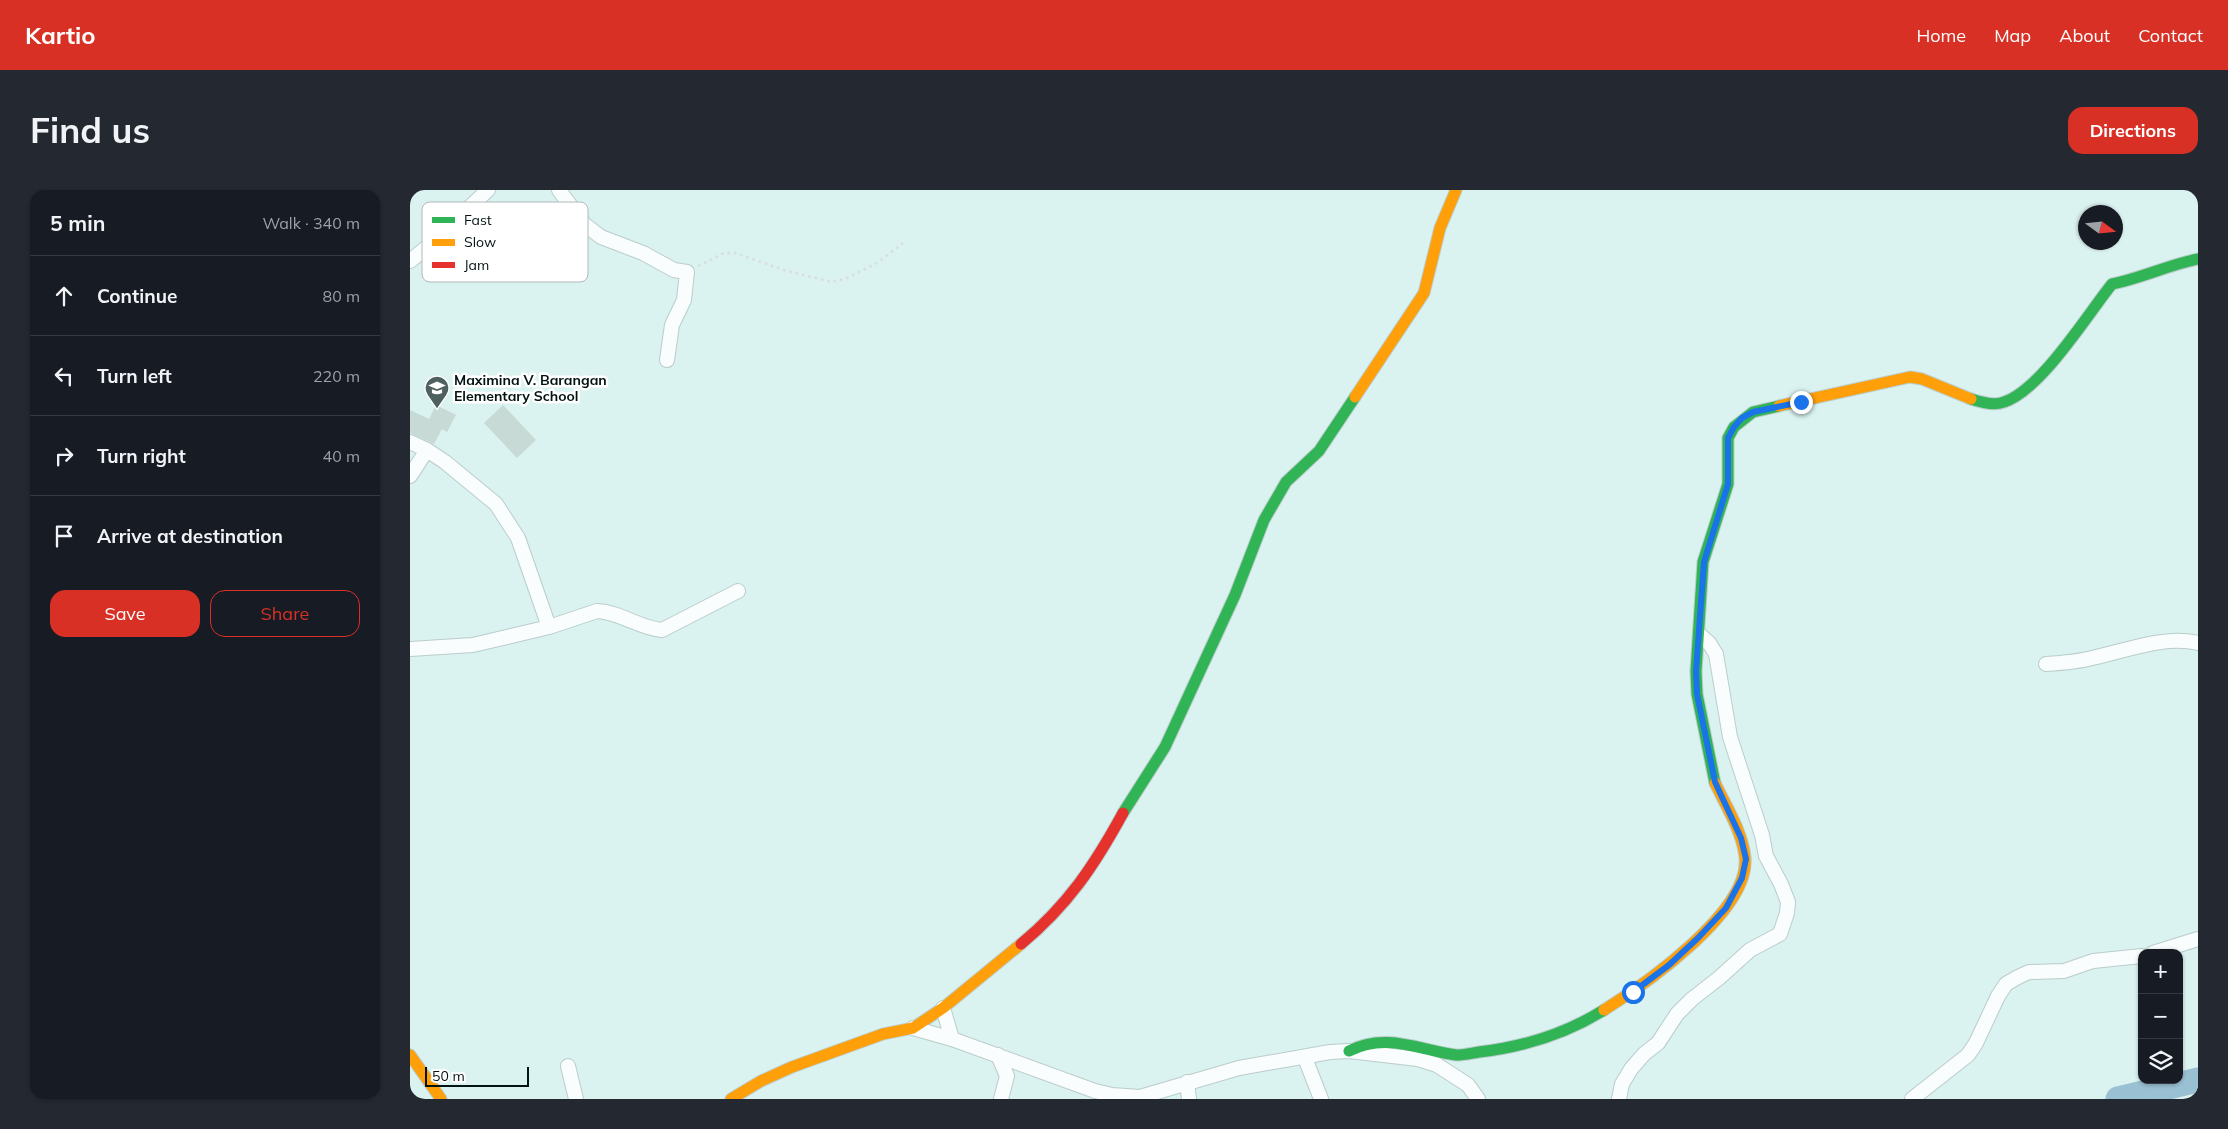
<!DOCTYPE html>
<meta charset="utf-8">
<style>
:root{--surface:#171b24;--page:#242831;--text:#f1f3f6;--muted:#9ea1a6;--line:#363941;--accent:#d93025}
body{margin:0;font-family:Mulish,sans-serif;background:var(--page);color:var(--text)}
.controls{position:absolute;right:15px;bottom:15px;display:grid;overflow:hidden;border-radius:10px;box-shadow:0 1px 4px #0004}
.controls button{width:45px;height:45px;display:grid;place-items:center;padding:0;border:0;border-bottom:1px solid var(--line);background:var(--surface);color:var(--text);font:25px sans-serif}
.compass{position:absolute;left:1668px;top:15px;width:45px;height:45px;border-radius:50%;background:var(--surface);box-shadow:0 1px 4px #0004;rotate:105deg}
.scale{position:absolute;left:15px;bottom:12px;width:104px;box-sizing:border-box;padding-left:5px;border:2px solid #031312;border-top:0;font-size:14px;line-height:18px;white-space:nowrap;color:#031312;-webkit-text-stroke:4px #fff;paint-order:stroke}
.stop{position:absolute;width:15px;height:15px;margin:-11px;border:4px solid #1a73e8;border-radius:50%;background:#fff}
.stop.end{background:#1a73e8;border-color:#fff;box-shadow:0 1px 5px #0008}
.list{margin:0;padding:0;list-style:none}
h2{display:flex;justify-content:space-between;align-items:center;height:65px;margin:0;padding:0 20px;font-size:21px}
h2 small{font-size:16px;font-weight:400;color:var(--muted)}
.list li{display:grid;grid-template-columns:32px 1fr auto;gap:15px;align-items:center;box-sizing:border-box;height:80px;padding:0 20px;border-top:1px solid var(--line)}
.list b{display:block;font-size:19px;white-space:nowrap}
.list em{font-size:16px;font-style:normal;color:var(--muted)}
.actions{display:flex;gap:10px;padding:15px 20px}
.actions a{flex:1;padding:11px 0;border:1px solid var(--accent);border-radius:15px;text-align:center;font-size:18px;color:var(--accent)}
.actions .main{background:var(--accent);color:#fff}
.icon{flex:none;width:28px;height:28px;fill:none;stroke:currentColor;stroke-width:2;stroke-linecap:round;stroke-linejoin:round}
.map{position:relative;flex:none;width:1788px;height:909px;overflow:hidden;border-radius:15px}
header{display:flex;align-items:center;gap:30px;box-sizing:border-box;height:70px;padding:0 25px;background:var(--accent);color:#fff}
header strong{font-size:24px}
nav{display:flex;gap:28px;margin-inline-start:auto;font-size:18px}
.intro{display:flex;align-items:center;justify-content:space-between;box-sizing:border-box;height:120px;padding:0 30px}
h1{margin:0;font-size:35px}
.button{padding:12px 22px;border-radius:15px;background:var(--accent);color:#fff;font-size:18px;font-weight:700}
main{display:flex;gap:30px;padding:0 30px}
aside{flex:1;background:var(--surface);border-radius:15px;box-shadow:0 1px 4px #0004}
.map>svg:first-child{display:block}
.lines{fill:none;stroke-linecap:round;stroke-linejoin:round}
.river{stroke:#99c0d3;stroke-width:25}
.building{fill:#c8dad6}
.street-casing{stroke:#bacdcb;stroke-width:16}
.fast-casing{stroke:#bacdcb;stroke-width:13}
.slow-casing{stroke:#bacdcb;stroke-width:13}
.jam-casing{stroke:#bacdcb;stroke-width:13}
.path{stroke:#d7dedd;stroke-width:2.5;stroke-dasharray:2.5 4;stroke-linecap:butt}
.street{stroke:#f9fdfd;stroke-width:14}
.fast{stroke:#30b455;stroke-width:11}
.slow{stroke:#ff9f0a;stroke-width:11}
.jam{stroke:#e5322d;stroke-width:11}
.route{stroke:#1a73e8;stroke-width:6}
.labels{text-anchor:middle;stroke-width:5;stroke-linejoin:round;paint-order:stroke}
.poi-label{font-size:14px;font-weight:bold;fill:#031312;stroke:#fff;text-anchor:start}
.key{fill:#fff;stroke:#b3b8b8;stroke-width:1}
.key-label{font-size:14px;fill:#031312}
</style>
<header>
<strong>Kartio</strong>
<nav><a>Home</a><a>Map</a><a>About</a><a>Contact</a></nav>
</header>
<div class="intro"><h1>Find us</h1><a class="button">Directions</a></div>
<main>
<aside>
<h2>5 min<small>Walk · 340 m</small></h2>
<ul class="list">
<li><svg class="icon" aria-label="ahead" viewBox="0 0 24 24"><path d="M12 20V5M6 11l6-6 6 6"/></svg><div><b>Continue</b></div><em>80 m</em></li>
<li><svg class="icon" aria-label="left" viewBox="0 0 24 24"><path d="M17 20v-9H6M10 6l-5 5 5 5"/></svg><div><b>Turn left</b></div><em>220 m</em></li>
<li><svg class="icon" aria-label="right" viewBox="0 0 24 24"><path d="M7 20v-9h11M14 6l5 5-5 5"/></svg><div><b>Turn right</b></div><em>40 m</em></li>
<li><svg class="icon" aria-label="arrive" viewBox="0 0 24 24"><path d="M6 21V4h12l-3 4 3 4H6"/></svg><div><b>Arrive at destination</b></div></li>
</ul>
<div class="actions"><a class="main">Save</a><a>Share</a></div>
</aside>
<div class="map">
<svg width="1788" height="909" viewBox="0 0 1788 909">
<rect width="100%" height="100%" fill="#daf2f0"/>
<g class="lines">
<!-- river -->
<polyline class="river" points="1708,909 1788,890"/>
</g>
<!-- building -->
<g class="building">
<polygon points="26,215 46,225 37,242 32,239 24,254 0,243 0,220 19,229"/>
<polygon points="93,215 126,250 107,268 74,233"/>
</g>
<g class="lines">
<defs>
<g id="street">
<polyline points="149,0 174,34 191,47 233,63 264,80 277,82 274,110 262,135 257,170"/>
<polyline points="0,71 17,57 78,0"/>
<polyline points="0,252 17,260 35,272 86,314 108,348 139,437"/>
<polyline points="0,286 17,260"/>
<path d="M0,459L63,455L139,437L187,421C210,422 229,438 252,440L328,401"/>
<path d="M1636,474C1652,473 1667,472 1682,468C1716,461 1753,445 1788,453"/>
<polyline points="1743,763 1788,749"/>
<polyline points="533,818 542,849"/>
<polyline points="503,838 542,849 685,901 702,905 730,907 829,878 920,862 939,861 1008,869 1027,875 1058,895 1068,909"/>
<polyline points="588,865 597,886 591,909"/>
<polyline points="895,868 911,909"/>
<polyline points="158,876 166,909"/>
<polyline points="777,892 779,909"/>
<polyline points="1209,909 1212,894 1221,879 1234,864 1248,853 1267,824 1282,809 1309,788 1340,760 1370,744 1377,723 1378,712 1371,694 1356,666 1352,645 1320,547 1306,464 1299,453 1290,445"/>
<polyline points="1502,909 1558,865 1566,853 1588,806 1596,794 1608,787 1619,782 1654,781 1683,771 1732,766"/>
</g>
<g id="fast">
<path d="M1561,209C1570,212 1585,216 1594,212C1631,200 1677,125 1702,94C1732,88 1758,75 1788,69"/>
<polyline points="1305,593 1287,504 1286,481 1293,372 1318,294 1318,248 1324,237 1343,222 1369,216"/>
<polyline points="713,623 755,557 825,405 854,330 876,292 909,261 945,207"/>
<path d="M939,861C977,842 1008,860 1046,865C1054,865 1062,863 1069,862C1113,857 1157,843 1194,820"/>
</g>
<g id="slow">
<polyline points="945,207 1014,103 1030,38 1046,0"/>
<polyline points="1369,216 1500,187 1512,189 1561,209"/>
<path d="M1194,820C1234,795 1341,721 1335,667C1332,641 1316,616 1305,593"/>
<polyline points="0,865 31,909"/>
<polyline points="321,909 351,891 382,877 473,844 503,838 533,818 611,754"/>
</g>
<path id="jam" d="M611,754C658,715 684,676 713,623"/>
</defs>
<!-- street casing -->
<use href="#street" class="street-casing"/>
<!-- fast casing -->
<use href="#fast" class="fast-casing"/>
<!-- slow casing -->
<use href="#slow" class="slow-casing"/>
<!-- jam casing -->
<use href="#jam" class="jam-casing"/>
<!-- path -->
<polyline class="path" points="288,76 314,63 325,63 377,81 422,92 437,88 467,73 493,53"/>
<!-- street -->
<use href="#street" class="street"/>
<!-- fast -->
<use href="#fast" class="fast"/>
<!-- slow -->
<use href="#slow" class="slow"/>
<!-- jam -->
<use href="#jam" class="jam"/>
</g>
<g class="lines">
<!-- route -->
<polyline class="route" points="1223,802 1259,775 1289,747 1316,718 1332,688 1336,669 1331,648 1305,592 1287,504 1286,481 1294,372 1318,294 1318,248 1324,237 1332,228 1343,222 1391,212"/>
</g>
<!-- icons -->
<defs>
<symbol id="school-pin" viewBox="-11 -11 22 30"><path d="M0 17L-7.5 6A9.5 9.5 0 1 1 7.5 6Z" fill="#4e6160" stroke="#fff"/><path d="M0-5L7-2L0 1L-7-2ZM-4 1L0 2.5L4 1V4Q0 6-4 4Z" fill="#fff"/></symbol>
</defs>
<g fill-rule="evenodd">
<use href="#school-pin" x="13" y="184" width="28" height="38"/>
</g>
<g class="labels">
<!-- poi labels -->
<g class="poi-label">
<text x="44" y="195">Maximina V. Barangan<tspan x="44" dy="16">Elementary School</tspan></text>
</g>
</g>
<!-- legend -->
<rect x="12" y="12" width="166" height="80" rx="8" class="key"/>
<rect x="22" y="27" width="23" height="6" fill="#30b455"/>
<rect x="22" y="49" width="23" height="7" fill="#ff9f0a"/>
<rect x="22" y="72" width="23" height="6" fill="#e5322d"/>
<g class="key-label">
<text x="54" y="35">Fast</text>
<text x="54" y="57">Slow</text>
<text x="54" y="80">Jam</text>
</g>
</svg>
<div class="controls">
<button>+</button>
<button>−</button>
<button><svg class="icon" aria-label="layers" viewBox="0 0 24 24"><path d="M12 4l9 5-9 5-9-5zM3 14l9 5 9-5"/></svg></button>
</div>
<svg class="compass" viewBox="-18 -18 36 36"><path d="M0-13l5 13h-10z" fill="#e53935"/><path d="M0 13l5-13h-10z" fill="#9ea1a6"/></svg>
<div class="scale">50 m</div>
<div class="stop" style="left:1223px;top:802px"></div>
<div class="stop end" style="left:1391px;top:212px"></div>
</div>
</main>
